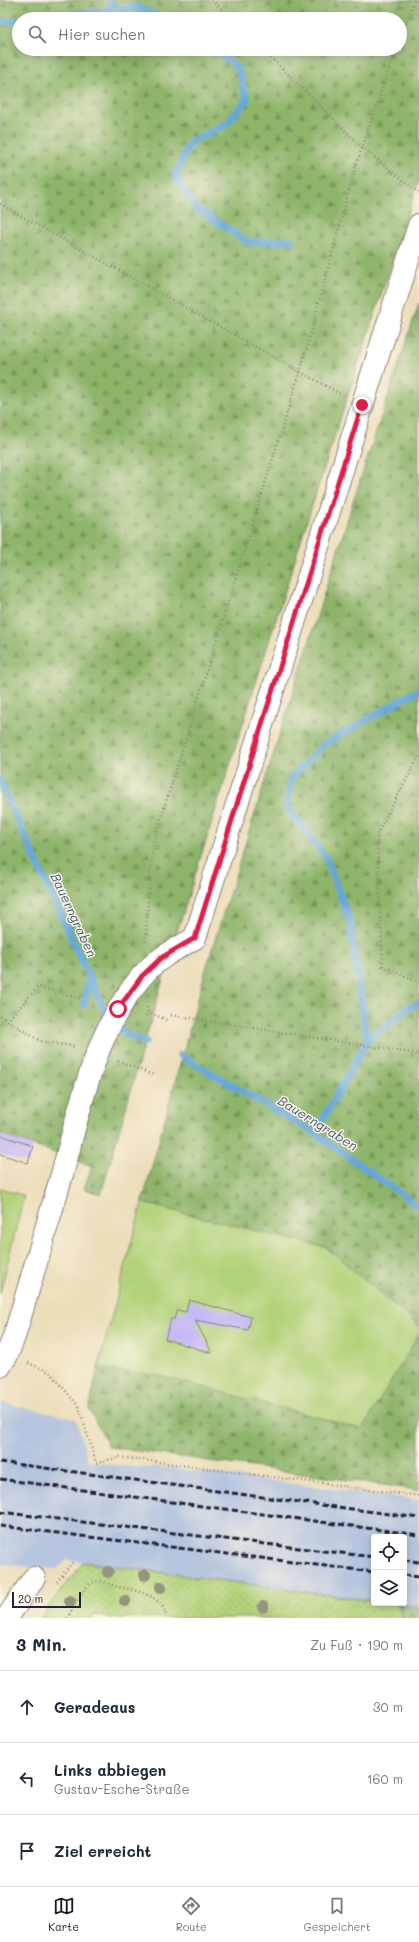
<!DOCTYPE html>
<html lang="de">
<meta charset="utf-8">
<style>
:root{--surface:#fff;--page:#f6f6f7;--text:#1f2937;--muted:#747a83;--line:#e0e1e3;--accent:#111827}
body{margin:0;font-family:Mali,sans-serif;background:var(--page);color:var(--text)}
.controls{position:absolute;right:12px;bottom:12px;display:grid;overflow:hidden;border-radius:4px;box-shadow:0 2px 10px #0003}
.controls button{width:36px;height:36px;display:grid;place-items:center;padding:0;border:0;border-bottom:1px solid var(--line);background:var(--surface);color:var(--text);font:20px sans-serif}
.scale{position:absolute;left:12px;bottom:10px;width:69px;box-sizing:border-box;padding-left:4px;border:2px solid #22223b;border-top:0;font-size:11px;line-height:14px;white-space:nowrap;color:#22223b;-webkit-text-stroke:3px #fcf5e5;paint-order:stroke}
.stop{position:absolute;width:12px;height:12px;margin:-9px;border:3px solid #e11d48;border-radius:50%;background:#fff}
.stop.end{background:#e11d48;border-color:#fff;box-shadow:0 1px 4px #0008}
.list{margin:0;padding:0;list-style:none}
h2{display:flex;justify-content:space-between;align-items:center;height:52px;margin:0;padding:0 16px;font-size:17px}
h2 small{font-size:13px;font-weight:400;color:var(--muted)}
.list li{display:grid;grid-template-columns:26px 1fr auto;gap:12px;align-items:center;box-sizing:border-box;height:72px;padding:0 16px;border-top:1px solid var(--line)}
.list b{display:block;font-size:15px;white-space:nowrap}
.list p{margin:0;font-size:13px;white-space:nowrap;color:var(--muted)}
.list em{font-size:13px;font-style:normal;color:var(--muted)}
.icon{flex:none;width:22px;height:22px;fill:none;stroke:currentColor;stroke-width:2;stroke-linecap:round;stroke-linejoin:round}
.map{position:relative;flex:none;width:419px;height:1618px;overflow:hidden}
.search{position:absolute;background:var(--surface);box-shadow:0 2px 10px #0003;left:12px;right:12px;top:12px;height:44px;display:flex;align-items:center;gap:10px;box-sizing:border-box;padding:0 14px;border-radius:22px;color:var(--muted);font-size:15px}
.sheet{height:268px;background:var(--surface)}
nav{display:flex;justify-content:space-around;align-items:center;box-sizing:border-box;height:56px;border-top:1px solid var(--line);background:var(--surface);font-size:11px;color:var(--muted)}
nav a{display:grid;justify-items:center;gap:2px}
nav .on{color:var(--accent)}
.map>svg:first-child{display:block}
.railway{fill:#b6c5de}
.grass{fill:url(#grass-dots);stroke:#6a7a5a}
.forest{fill:url(#forest-firs);stroke:#586b52;fill-rule:evenodd}
.garden{fill:#b2d279;stroke:#6a7a5a}
.lines{fill:none;stroke-linecap:round;stroke-linejoin:round}
.stream{stroke:#65a7d9;stroke-width:7}
.building{fill:#bfb1f6}
.minor-casing{stroke:#87807a;stroke-width:24}
.major-casing{stroke:#87807a;stroke-width:24}
.path{stroke:#87807a;stroke-width:2.5;stroke-dasharray:1 3;stroke-linecap:butt}
.minor{stroke:#fff;stroke-width:22}
.major{stroke:#fff;stroke-width:22}
.rail{stroke:#22223b;stroke-width:3;stroke-dasharray:6 3;stroke-linecap:butt}
.tree{fill:#95947f}
.route{stroke:#e11d48;stroke-width:5}
.labels{text-anchor:middle;stroke-width:3;stroke-linejoin:round;paint-order:stroke}
.water-label{font-size:13px;font-style:italic;fill:#3d577a;stroke:#fcf5e5}
</style>
<div class="map">
<svg width="419" height="1618" viewBox="0 0 419 1618">
<defs>
<pattern id="grass-dots" width="8" height="8" patternUnits="userSpaceOnUse"><rect width="8" height="8" fill="#b2d279"/><path d="M2 2h.1M6 6h.1" fill="none" stroke="#99b46a" stroke-width="1.8" stroke-linecap="round"/></pattern>
<pattern id="forest-firs" width="22" height="20" patternUnits="userSpaceOnUse"><rect width="22" height="20" fill="#8db469"/><path d="M5 1l3.5 6h-7zM16 11l3.5 6h-7z" fill="#739258"/></pattern>
</defs>
<rect width="100%" height="100%" fill="#fcf5e5"/>
<filter id="ink" filterUnits="userSpaceOnUse"><feTurbulence type="fractalNoise" baseFrequency=".025" numOctaves="2"/><feDisplacementMap in="SourceGraphic" scale="8" xChannelSelector="R" yChannelSelector="G"/><feConvolveMatrix kernelMatrix="1 2 1 2 8 2 1 2 1" color-interpolation-filters="sRGB"/></filter>
<filter id="wash" filterUnits="userSpaceOnUse"><feTurbulence type="fractalNoise" baseFrequency=".012" numOctaves="4" result="noise"/><feDisplacementMap in="SourceGraphic" scale="16" xChannelSelector="R" yChannelSelector="G"/><feGaussianBlur stdDeviation="0.9" result="paint"/><feColorMatrix in="noise" values="0 0 0 0 0 0 0 0 0 0 0 0 0 0 0 0 0 1.4 0 .05"/><feComposite in="paint" operator="in"/></filter>
<g filter="url(#wash)">
<rect width="100%" height="100%" fill="#ecdeba"/>
<!-- railway -->
<polygon class="railway" points="0,1402 76,1419 89,1462 144,1468 157,1466 419,1500 419,1607 389,1603 404,1603 404,1537 374,1537 374,1601 67,1560 56,1569 0,1564"/>
<!-- grass -->
<polygon class="grass" points="83,1562 374,1601 374,1603 398,1604 403,1618 110,1618 93,1614 92,1618 40,1618"/>
<!-- forest -->
<g class="forest">
<path d="M0,0H419V180L316,493L170,954L101,1194L84,1189L92,1166L0,1134ZM19,19H400V49H19Z"/>
<polygon points="419,303 419,1326 327,1248 142,1203 207,965 352,505"/>
<polygon points="419,1334 419,1490 109,1447 89,1409 98,1368 161,1376 362,1429"/>
<polygon points="398,1604 419,1607 419,1618 403,1618"/>
</g>
<!-- garden -->
<g class="garden">
<polygon points="0,1188 24,1196 0,1293"/>
<polygon points="142,1203 327,1248 419,1326 419,1334 362,1429 161,1376 98,1368"/>
</g>
<g class="lines">
<!-- stream -->
<g class="stream">
<polyline points="108,10 112,0"/>
<polyline points="28,19 137,7 166,19"/>
<polyline points="0,22 19,20"/>
<polyline points="215,49 238,68 247,100 226,124 190,142 175,176 195,207 248,242 292,240"/>
<polyline points="0,781 105,1011 126,1034 146,1042"/>
<polyline points="84,1005 89,979"/>
<polyline points="367,1041 350,921 326,857 287,807 291,778 323,745 419,690"/>
<polyline points="180,1055 315,1133 419,1206"/>
<polyline points="315,1133 367,1041 407,1008 419,1004"/>
</g>
</g>
<g id="blocks">
<!-- building -->
<g class="building">
<polygon points="0,1135 33,1146 28,1163 0,1154"/>
<polygon points="189,1300 251,1317 248,1330 195,1320 212,1353 165,1339 171,1319 174,1319 177,1310 186,1312"/>
</g>
</g>
</g>
<g filter="url(#ink)">
<use href="#blocks" fill-opacity="0" stroke="#87807a" stroke-width="1"/>
<g class="lines">
<defs>
<polyline id="minor" points="7,1618 34,1578"/>
<path id="major" d="M0,1366L7,1355L15,1334C31,1280 47,1226 63,1171C81,1104 95,1031 142,976C156,959 176,949 195,938L419,225"/>
</defs>
<!-- minor casing -->
<use href="#minor" class="minor-casing"/>
<!-- major casing -->
<use href="#major" class="major-casing"/>
<!-- path -->
<g class="path">
<polyline points="212,0 231,19"/>
<polyline points="400,39 414,0"/>
<polyline points="262,49 362,147 419,193"/>
<polyline points="0,204 342,395"/>
<polyline points="419,756 377,834 383,966 419,982"/>
<polyline points="145,942 153,844 304,358 355,168 396,49"/>
<polyline points="147,1007 148,1012 169,1021"/>
<polyline points="171,1015 419,1054"/>
<polyline points="0,1016 40,1041 76,1047"/>
<polyline points="7,1021 38,987 82,999"/>
<polyline points="118,1061 153,1075"/>
<polyline points="28,1363 50,1372 79,1407 96,1463 120,1457 419,1496"/>
<polyline points="57,1582 74,1560"/>
<path d="M67,1618C75,1607 80,1590 92,1583C100,1579 107,1584 115,1586C133,1590 165,1594 166,1618"/>
</g>
<!-- minor -->
<use href="#minor" class="minor"/>
<!-- major -->
<use href="#major" class="major"/>
<!-- rail -->
<g class="rail">
<polyline points="0,1462 419,1518"/>
<polyline points="0,1479 419,1535"/>
<polyline points="0,1512 374,1557"/>
<polyline points="0,1526 374,1572"/>
<polyline points="404,1560 419,1562"/>
<polyline points="404,1575 419,1577"/>
</g>
</g>
<!-- trees -->
<g class="tree">
<circle cx="108" cy="1572" r="6"/>
<circle cx="145" cy="1575" r="6"/>
<circle cx="161" cy="1587" r="6"/>
<circle cx="70" cy="1601" r="6"/>
<circle cx="125" cy="1601" r="6"/>
<circle cx="263" cy="1607" r="6"/>
</g>
</g>
<g class="lines" filter="url(#ink)">
<!-- route -->
<polyline class="route" points="118,1009 142,976 161,958 195,938 362,405"/>
</g>
<g class="labels">
<!-- water labels -->
<g class="water-label">
<text transform="translate(74 915) rotate(65)" y="5">Bauerngraben</text>
<text transform="translate(318 1123) rotate(32)" y="5">Bauerngraben</text>
</g>
</g>
</svg>
<div class="controls">
<button><svg class="icon" aria-label="locate" viewBox="0 0 24 24"><circle cx="12" cy="12" r="6"/><path d="M12 2v4M12 18v4M2 12h4M18 12h4"/></svg></button>
<button><svg class="icon" aria-label="layers" viewBox="0 0 24 24"><path d="M12 4l9 5-9 5-9-5zM3 14l9 5 9-5"/></svg></button>
</div>
<div class="scale">20 m</div>
<div class="stop" style="left:118px;top:1009px"></div>
<div class="stop end" style="left:362px;top:405px"></div>
<div class="search"><svg class="icon" aria-label="search" viewBox="0 0 24 24"><circle cx="10" cy="10" r="6"/><path d="M15 15l6 6"/></svg>Hier suchen</div>
</div>
<section class="sheet">
<h2>3 Min.<small>Zu Fuß · 190 m</small></h2>
<ul class="list">
<li><svg class="icon" aria-label="ahead" viewBox="0 0 24 24"><path d="M12 20V5M6 11l6-6 6 6"/></svg><div><b>Geradeaus</b></div><em>30 m</em></li>
<li><svg class="icon" aria-label="left" viewBox="0 0 24 24"><path d="M17 20v-9H6M10 6l-5 5 5 5"/></svg><div><b>Links abbiegen</b><p>Gustav-Esche-Straße</p></div><em>160 m</em></li>
<li><svg class="icon" aria-label="arrive" viewBox="0 0 24 24"><path d="M6 21V4h12l-3 4 3 4H6"/></svg><div><b>Ziel erreicht</b></div></li>
</ul>
</section>
<nav>
<a class="on"><svg class="icon" aria-label="map" viewBox="0 0 24 24"><path d="M3 6l6-2 6 2 6-2v14l-6 2-6-2-6 2zM9 4v14M15 6v14"/></svg>Karte</a>
<a><svg class="icon" aria-label="directions" viewBox="0 0 24 24"><path d="M12 3l9 9-9 9-9-9zM9 14v-3h6M13 9l2 2-2 2"/></svg>Route</a>
<a><svg class="icon" aria-label="saved" viewBox="0 0 24 24"><path d="M7 4h10v16l-5-4-5 4z"/></svg>Gespeichert</a>
</nav>
